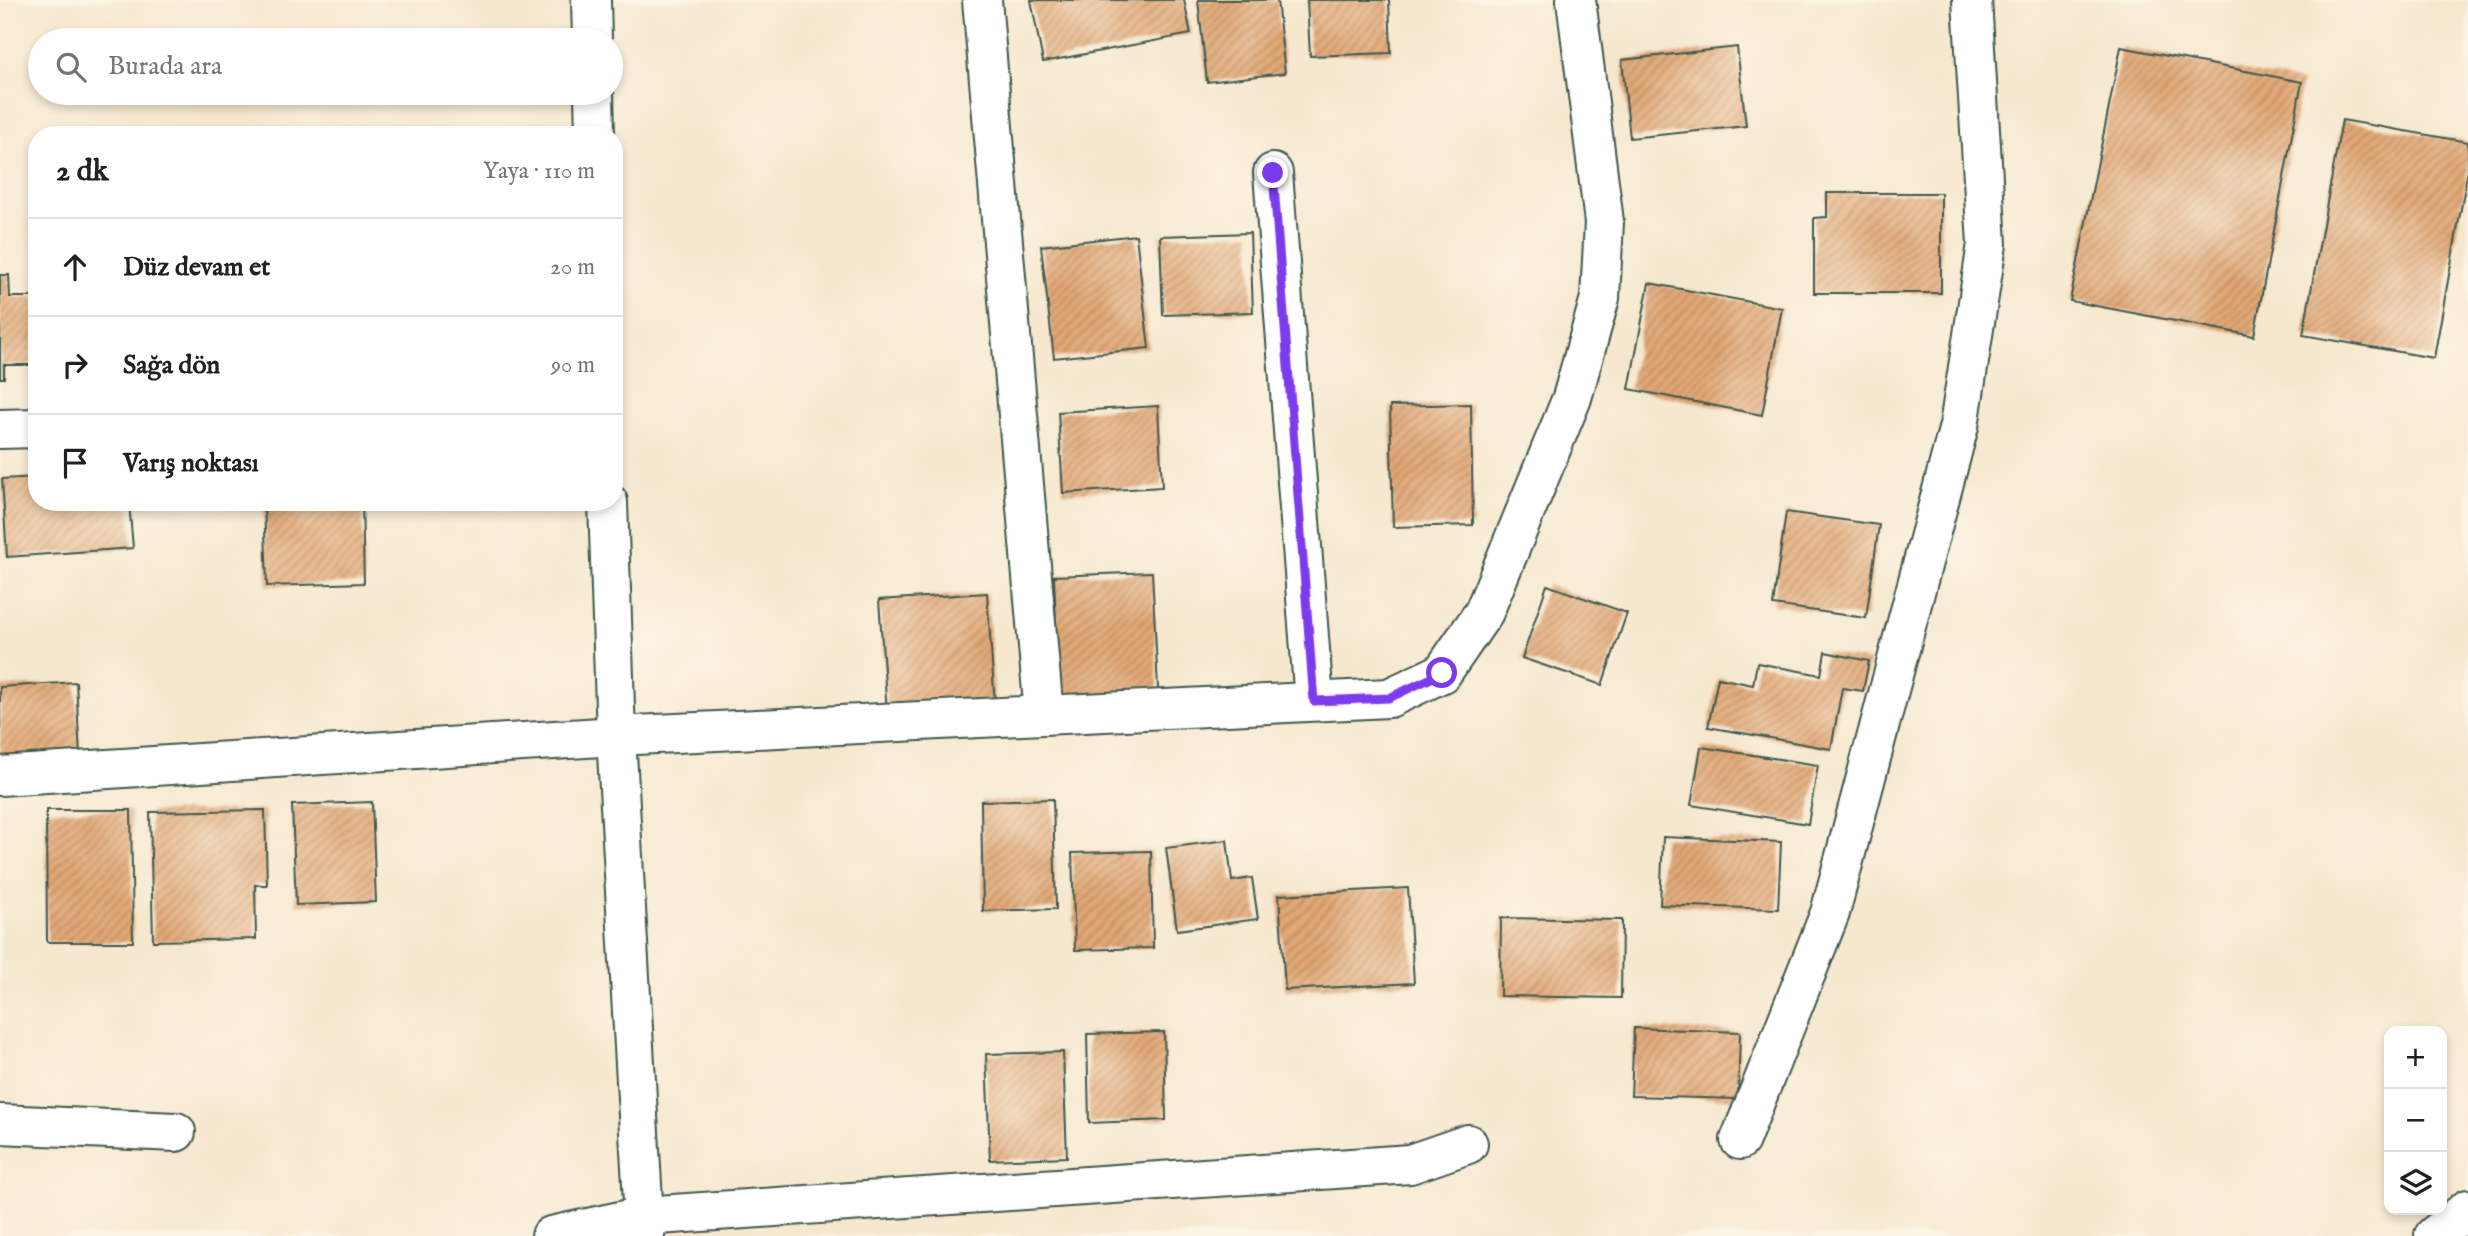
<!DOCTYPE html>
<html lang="tr">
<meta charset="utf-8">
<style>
:root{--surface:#fff;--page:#f2f2f2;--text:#202124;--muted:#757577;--line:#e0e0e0}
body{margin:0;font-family:"IM FELL English",serif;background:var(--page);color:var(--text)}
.controls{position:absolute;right:21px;bottom:21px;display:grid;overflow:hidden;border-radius:14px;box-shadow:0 4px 10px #0003}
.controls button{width:63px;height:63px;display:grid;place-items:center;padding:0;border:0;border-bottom:2px solid var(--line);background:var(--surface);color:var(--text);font:35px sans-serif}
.stop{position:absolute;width:21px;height:21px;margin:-16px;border:5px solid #7c3aed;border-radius:50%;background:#fff}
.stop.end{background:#7c3aed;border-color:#fff;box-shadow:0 2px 7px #0008}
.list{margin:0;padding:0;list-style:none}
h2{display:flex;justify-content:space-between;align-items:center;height:91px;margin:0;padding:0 28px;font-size:30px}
h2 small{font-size:23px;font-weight:400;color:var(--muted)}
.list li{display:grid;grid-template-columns:46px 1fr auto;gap:21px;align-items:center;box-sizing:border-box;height:98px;padding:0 28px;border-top:2px solid var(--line)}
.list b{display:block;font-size:26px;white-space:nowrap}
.list em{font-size:23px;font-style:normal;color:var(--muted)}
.icon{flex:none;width:38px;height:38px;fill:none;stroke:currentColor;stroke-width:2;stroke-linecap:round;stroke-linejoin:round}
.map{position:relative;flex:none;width:2468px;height:1236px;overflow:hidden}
.search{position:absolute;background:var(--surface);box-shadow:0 4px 10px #0003;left:28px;top:28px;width:595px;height:77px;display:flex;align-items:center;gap:18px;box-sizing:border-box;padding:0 24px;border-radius:38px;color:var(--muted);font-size:26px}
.panel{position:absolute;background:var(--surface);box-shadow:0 4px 10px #0003;left:28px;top:126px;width:595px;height:385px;border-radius:28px}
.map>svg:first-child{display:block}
.building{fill:url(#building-hatch)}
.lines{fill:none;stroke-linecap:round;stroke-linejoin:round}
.minor-casing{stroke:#3f574b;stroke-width:42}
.minor{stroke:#fff;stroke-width:38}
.route{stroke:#7c3aed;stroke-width:9}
</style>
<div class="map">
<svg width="2468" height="1236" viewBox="0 0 2468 1236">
<defs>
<pattern id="building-hatch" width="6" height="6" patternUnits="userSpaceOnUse" patternTransform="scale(1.75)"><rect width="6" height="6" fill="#e2a876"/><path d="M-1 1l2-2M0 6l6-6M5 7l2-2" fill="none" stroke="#b78a62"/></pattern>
</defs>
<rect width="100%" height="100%" fill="#fcf5e5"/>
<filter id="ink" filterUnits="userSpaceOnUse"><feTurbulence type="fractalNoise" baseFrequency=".0143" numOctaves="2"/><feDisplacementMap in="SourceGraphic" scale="14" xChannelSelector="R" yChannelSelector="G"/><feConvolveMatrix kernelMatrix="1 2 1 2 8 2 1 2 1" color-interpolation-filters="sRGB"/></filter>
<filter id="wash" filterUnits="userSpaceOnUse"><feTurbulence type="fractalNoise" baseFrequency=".00686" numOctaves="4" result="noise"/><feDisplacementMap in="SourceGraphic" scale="28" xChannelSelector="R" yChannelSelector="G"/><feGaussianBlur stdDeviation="1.57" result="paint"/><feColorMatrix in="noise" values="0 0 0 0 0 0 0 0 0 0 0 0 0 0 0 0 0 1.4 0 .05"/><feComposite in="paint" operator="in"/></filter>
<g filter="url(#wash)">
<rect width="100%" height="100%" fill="#f6e8cf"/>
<g id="blocks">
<!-- building -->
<g class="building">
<polygon points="1031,0 1184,0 1191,34 1043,62"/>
<polygon points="1198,0 1277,0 1285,73 1207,82"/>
<polygon points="1307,0 1389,0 1391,53 1310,56"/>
<polygon points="1737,47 1746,126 1630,138 1622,60"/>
<polygon points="2121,47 2302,82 2254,336 2070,301"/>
<polygon points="2342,120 2468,142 2468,170 2434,358 2303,335"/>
<polygon points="1827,193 1941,193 1941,293 1814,293 1814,218 1827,217"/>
<polygon points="1250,233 1253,312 1163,315 1160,236"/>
<polygon points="1136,235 1149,348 1054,358 1041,246"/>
<polygon points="0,275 9,275 10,297 36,297 36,365 4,365 4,378 0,378"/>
<polygon points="1649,283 1782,308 1762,415 1629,389"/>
<polygon points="1471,404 1473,525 1393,527 1390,406"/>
<polygon points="1158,406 1162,487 1063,493 1058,412"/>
<polygon points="37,477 37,502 129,502 133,548 7,557 2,479"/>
<polygon points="264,502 362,502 364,583 267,586"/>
<polygon points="1786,512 1879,525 1866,618 1773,605"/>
<polygon points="1152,572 1159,708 1060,713 1054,576"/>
<polygon points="1547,585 1627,613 1602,685 1522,658"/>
<polygon points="987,593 995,705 887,713 879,600"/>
<polygon points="1825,652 1869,661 1863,691 1842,688 1831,749 1708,727 1718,678 1753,685 1757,663 1821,675"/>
<polygon points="76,682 80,755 0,760 0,687"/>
<polygon points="1701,747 1818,765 1808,824 1691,805"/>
<polygon points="1053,799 1056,909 983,911 981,801"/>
<polygon points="372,802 376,902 296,905 292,805"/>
<polygon points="46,810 131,810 133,942 47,942"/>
<polygon points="265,810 267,885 255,885 256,939 153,941 150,812"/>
<polygon points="1663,837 1781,842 1778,909 1660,905"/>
<polygon points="1227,840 1232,881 1252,878 1258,919 1177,930 1166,848"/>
<polygon points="1151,851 1153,948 1075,950 1072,853"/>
<polygon points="1408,888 1414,983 1285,990 1279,895"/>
<polygon points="1501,918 1622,920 1621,998 1500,996"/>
<polygon points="1634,1028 1740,1032 1738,1099 1631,1096"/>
<polygon points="1164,1032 1166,1120 1089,1123 1087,1034"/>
<polygon points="1063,1052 1067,1157 990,1160 986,1054"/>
</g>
</g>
</g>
<g filter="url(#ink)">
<use href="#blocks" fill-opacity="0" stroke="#3f574b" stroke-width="2"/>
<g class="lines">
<defs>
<g id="minor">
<polyline points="591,0 592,40"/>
<polyline points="982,0 1044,715"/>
<polyline points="594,93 595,135"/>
<polyline points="1273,173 1314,701"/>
<polyline points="0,429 37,428"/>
<polyline points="608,502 616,736 645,1236"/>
<polyline points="0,776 616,736 1389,698 1442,673 1484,612 1572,398 1600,298 1604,222 1576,0"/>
<polyline points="0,1124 176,1132"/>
<polyline points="1740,1140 1830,913 1959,426 1987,244 1972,0"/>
<polyline points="551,1236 643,1216 1410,1164 1468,1144"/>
<polyline points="2434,1236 2468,1209"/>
</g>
</defs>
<!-- minor casing -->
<use href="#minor" class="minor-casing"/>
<!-- minor -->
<use href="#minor" class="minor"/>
</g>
</g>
<g class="lines" filter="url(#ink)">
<!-- route -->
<polyline class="route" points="1273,173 1314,701 1389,698 1442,673"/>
</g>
</svg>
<div class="controls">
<button>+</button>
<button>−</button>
<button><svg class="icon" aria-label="layers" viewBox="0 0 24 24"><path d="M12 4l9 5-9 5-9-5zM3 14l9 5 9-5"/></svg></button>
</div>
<div class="stop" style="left:1442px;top:673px"></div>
<div class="stop end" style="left:1273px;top:173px"></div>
<div class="search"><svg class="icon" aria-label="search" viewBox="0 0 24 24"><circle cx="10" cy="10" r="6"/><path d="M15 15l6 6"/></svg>Burada ara</div>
<section class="panel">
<h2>2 dk<small>Yaya · 110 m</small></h2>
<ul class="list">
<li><svg class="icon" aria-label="ahead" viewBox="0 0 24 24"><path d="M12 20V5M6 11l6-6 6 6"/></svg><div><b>Düz devam et</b></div><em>20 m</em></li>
<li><svg class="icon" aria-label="right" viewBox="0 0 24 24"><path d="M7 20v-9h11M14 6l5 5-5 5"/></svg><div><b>Sağa dön</b></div><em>90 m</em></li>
<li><svg class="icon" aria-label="arrive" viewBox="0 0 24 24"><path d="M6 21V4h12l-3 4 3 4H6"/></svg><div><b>Varış noktası</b></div></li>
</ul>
</section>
</div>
